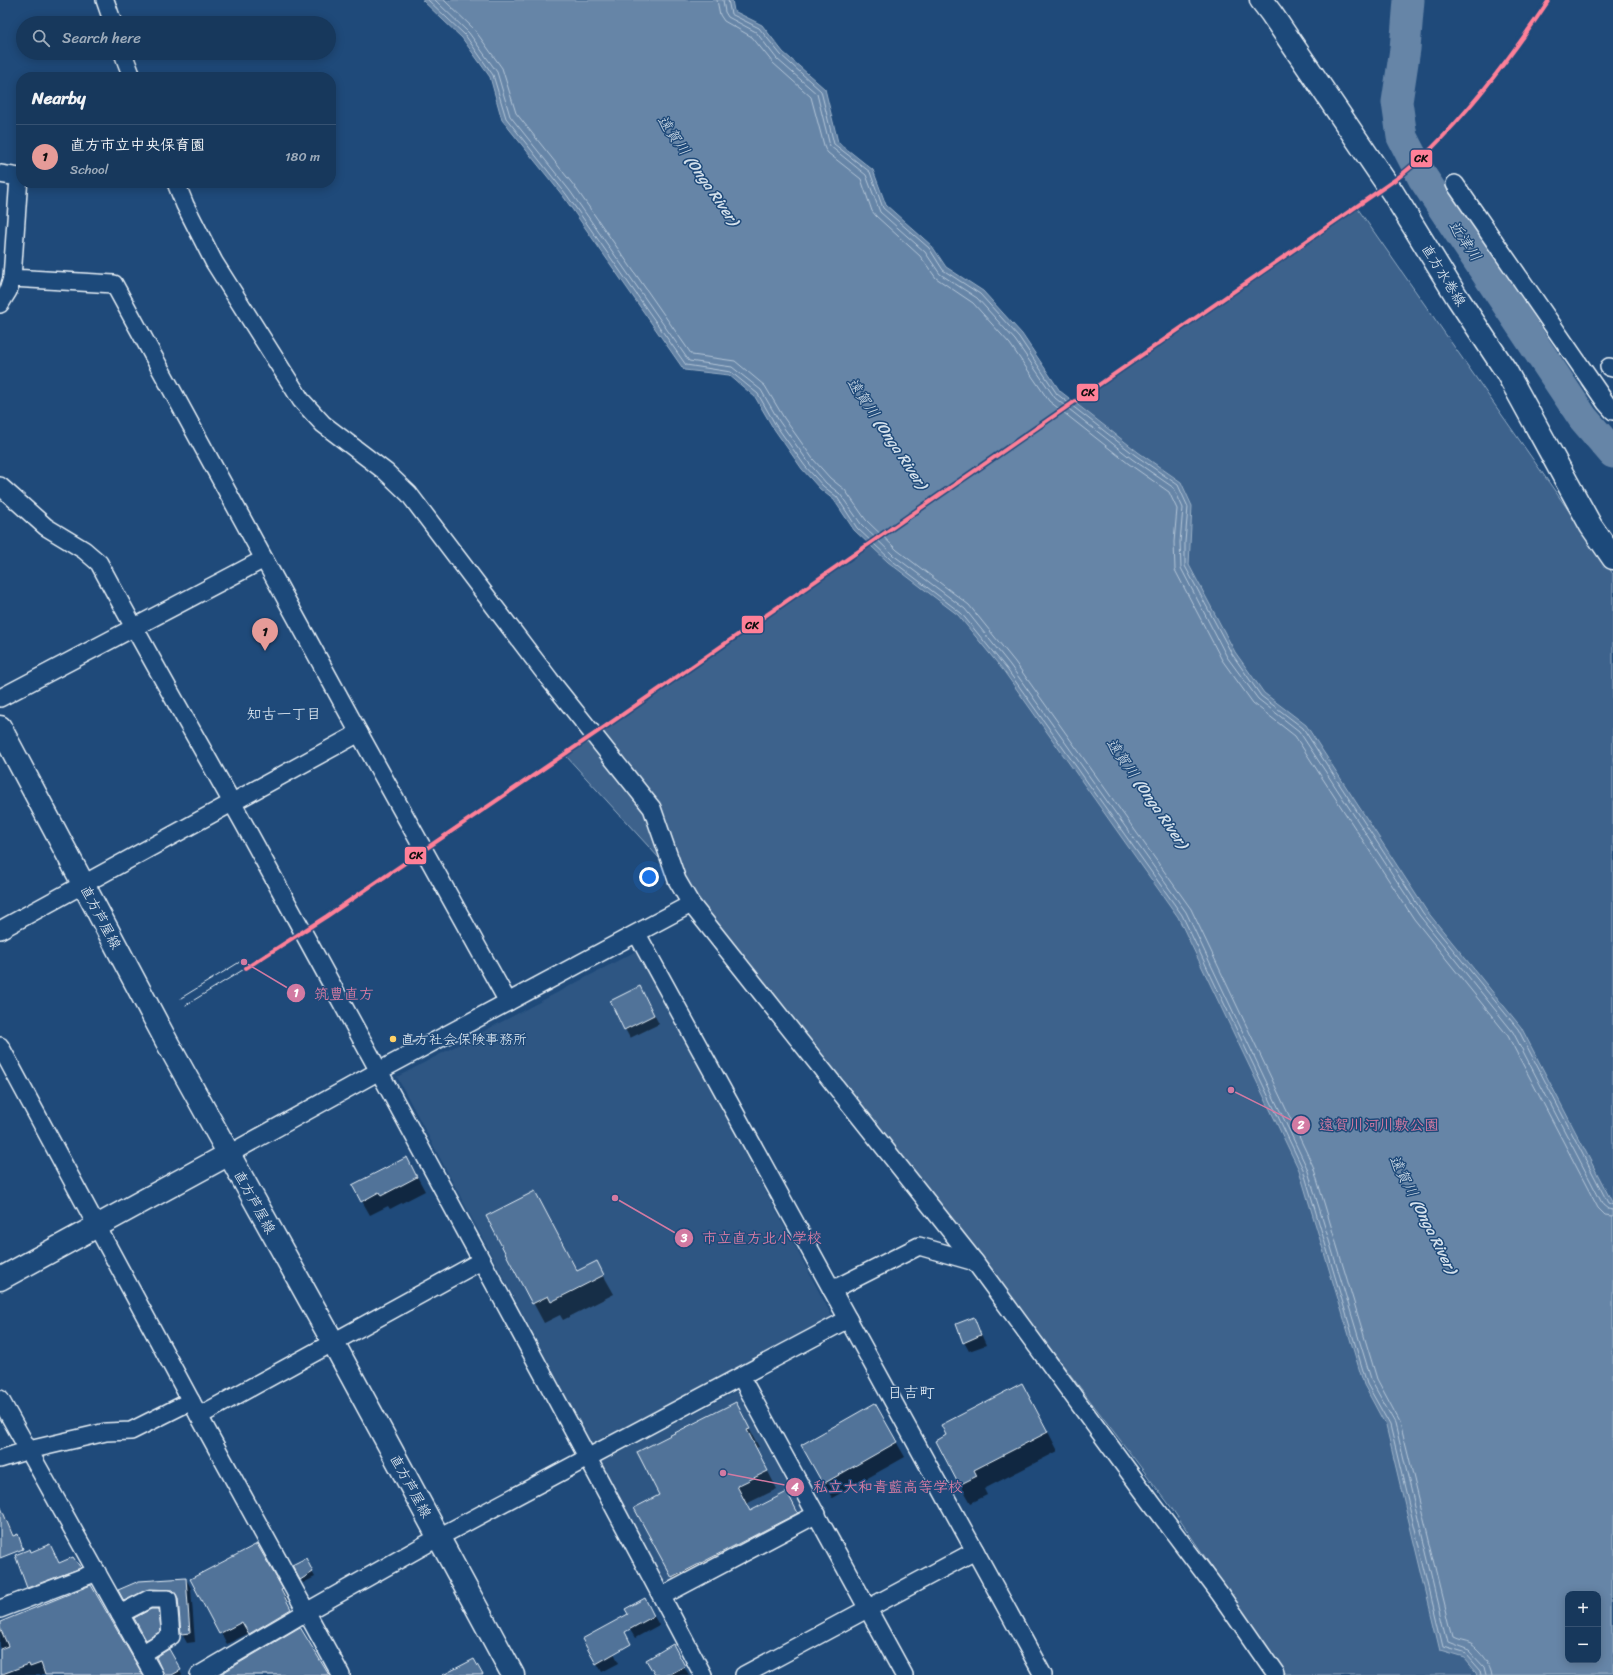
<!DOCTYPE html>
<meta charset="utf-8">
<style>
:root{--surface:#17385c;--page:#203f62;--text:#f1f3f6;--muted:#9eacbb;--line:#365272;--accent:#e69b98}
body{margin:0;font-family:Sriracha,"Klee One",sans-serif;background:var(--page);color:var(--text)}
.controls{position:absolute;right:12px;bottom:12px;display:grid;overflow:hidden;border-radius:8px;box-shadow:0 2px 10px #0003}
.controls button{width:36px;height:36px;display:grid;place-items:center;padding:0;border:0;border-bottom:1px solid var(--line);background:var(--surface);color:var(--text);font:20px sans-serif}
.you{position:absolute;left:649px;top:877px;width:14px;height:14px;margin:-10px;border:3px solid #fff;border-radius:50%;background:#1a73e8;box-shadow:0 0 0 6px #1a73e833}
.badge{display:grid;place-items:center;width:26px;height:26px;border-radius:50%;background:var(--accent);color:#111;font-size:13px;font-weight:700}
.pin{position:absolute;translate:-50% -33px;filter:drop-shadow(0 1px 2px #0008)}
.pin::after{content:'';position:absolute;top:21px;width:14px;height:12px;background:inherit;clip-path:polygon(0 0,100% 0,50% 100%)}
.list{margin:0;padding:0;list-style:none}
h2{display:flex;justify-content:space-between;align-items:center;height:52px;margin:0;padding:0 16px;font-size:17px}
h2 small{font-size:13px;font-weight:400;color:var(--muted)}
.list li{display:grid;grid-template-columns:26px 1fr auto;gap:12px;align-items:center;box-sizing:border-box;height:64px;padding:0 16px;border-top:1px solid var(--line)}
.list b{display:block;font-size:15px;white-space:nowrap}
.list p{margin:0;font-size:13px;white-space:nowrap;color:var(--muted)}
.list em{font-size:13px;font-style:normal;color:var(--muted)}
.icon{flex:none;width:22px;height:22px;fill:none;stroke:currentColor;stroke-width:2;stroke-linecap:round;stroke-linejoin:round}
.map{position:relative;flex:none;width:1613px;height:1675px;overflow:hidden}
.search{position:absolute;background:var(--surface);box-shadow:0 2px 10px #0003;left:16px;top:16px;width:320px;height:44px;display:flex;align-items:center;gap:10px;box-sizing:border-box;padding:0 14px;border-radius:22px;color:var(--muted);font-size:15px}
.panel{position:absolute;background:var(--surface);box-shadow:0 2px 10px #0003;left:16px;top:72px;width:320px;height:116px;border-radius:16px}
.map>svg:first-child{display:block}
.built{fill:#2e5683}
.green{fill:#3c628c;stroke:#92aac2;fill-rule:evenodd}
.water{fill:#6685a7;stroke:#9ab0c7;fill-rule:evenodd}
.shadow{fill:#0007}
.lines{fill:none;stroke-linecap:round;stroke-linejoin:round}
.shore{stroke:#b4c6d8;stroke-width:1}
.river{stroke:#6685a7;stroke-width:31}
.building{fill:#517399;stroke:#e8f1f8}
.street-casing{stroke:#e8f1f8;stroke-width:20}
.secondary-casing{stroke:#e8f1f8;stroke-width:25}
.primary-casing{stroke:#e8f1f8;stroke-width:25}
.street{stroke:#1f4a7a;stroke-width:17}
.secondary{stroke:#1f4a7a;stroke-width:22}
.primary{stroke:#1f4a7a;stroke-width:22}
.tram{stroke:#e8f1f8;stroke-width:1}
.rail-1-casing{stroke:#1f4a7a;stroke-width:7}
.rail-1{stroke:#ff8098;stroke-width:4}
.poi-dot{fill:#ffd166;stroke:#1f4a7a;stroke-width:1.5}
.labels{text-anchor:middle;stroke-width:3;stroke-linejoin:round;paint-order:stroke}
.street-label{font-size:14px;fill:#e8f1f8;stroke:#1f4a7a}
.poi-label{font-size:14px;fill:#e8f1f8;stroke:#1f4a7a;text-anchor:start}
.water-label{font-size:15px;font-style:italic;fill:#d4e1ec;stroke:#1f4a7a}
.neighbourhood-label{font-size:15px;fill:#e8f1f8;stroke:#1f4a7a}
.quarter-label{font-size:16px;fill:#e8f1f8;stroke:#1f4a7a}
.leader{fill:none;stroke:#d37aa2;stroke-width:1.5}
.callout-dot{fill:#d37aa2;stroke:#1f4a7a;stroke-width:1.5}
.mark-label{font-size:12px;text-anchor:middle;font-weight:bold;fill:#fff}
.callout-label{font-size:15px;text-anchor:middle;font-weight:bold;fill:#d37aa2;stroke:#1f4a7a;stroke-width:3;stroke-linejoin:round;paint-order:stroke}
.line-badge{stroke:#1f4a7a;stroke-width:1.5}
.pale-badge-label{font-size:11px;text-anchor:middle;font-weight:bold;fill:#111}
</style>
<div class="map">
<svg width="1613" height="1675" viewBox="0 0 1613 1675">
<rect width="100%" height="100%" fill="#1f4a7a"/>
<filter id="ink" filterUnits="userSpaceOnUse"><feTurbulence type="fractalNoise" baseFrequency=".025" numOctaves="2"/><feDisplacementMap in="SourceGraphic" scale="8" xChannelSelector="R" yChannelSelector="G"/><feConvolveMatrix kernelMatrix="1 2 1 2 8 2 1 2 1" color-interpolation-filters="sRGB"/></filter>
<g filter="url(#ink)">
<!-- built -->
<g class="built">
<polygon points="638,950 834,1320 593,1447 397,1077"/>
<polygon points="741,1389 806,1513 666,1586 601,1462"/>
</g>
<!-- green -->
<path class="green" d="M1358,209L1613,574V1675H1286L1168,1503L986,1264L711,915L566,756ZM1568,1594H1598V1660H1568Z"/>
<!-- water -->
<path class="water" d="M422,0H732L734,11L762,25L783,52L825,89L838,142L873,170L886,205L932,246L946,267L983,291L1022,334L1060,391L1138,452L1181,482L1192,506L1189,565L1235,652L1264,693L1306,725L1426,910L1521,1027L1613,1204V1675H1477L1476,1672L1464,1658L1440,1651L1386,1426L1364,1385L1299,1170L1178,917L1003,670L958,615L888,562L854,530L834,500L820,489L802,469L772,426L755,397L729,375L684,370L563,196L502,120L490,77L462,38ZM1568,1594H1598V1660H1568Z"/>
<!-- shadow -->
<g class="shadow">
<polygon points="645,997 659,1024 630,1038 625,1029"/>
<polygon points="407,1158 425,1191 390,1209 388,1206 370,1215 362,1201"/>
<polygon points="535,1192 578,1272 596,1262 614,1294 563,1320 560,1315 544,1323 487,1216"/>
<polygon points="974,1318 986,1345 969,1351 964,1342"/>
<polygon points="1033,1403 1058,1451 984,1489 987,1495 971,1503 960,1484"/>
<polygon points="875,1405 905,1457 832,1498 803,1445"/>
<polygon points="745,1421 759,1447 756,1448 777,1489 746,1504 750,1512 796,1510 807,1530 683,1594 673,1577 660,1496"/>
<polygon points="0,1511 3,1512 7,1520 14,1537 0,1543"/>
<polygon points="50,1545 59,1564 80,1568 85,1576 32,1596 28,1588 31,1553"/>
<polygon points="256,1546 288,1601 287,1601 297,1621 256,1644 249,1633 227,1644 192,1579"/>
<polygon points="305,1559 315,1577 303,1583 293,1565"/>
<polygon points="186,1579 191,1588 195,1642 187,1643 182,1634 179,1599 154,1598 130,1609 119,1590"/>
<polygon points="644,1599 659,1625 635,1638 623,1618 629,1615"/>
<polygon points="158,1610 164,1619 165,1640 152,1648 135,1619"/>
<polygon points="0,1623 141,1675 0,1675"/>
<polygon points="607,1639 619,1663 602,1672 584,1640"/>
<polygon points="672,1646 689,1675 656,1675"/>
<polygon points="169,1650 182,1675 164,1675"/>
</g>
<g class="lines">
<!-- shore -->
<g class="shore">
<polyline points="428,0 465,35 493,75 506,118 566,194 686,365 731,372 758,394 775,424 805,466 823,486 837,497 857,528 890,559 961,613 1006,668 1182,915 1303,1169 1367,1384 1390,1425 1443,1647 1466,1654 1480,1670 1481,1675"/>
<polyline points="435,0 469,33 497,72 510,116 570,191 689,361 732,367 761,390 779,421 809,463 826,483 840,494 861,524 893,555 965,609 1010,665 1186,912 1307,1168 1372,1382 1395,1423 1448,1643 1469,1651 1484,1667 1486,1675"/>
<path d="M444,0L474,29L502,68L516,113L575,187L692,355L735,361L765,386L784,418L813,459L830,478L845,490L866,520L897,550L969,605L1015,662L1191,909L1313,1166L1377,1379L1400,1422L1453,1638C1458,1641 1465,1641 1471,1644C1480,1650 1491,1664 1492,1675"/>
<polyline points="717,0 720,15 724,21 752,37 773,63 811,97 825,149 828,153 861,179 872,211 876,216 920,256 936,278 973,303 1010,344 1049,401 1129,464 1169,492 1177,509 1174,542 1175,570 1222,660 1253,703 1295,736 1414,919 1508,1036 1598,1208 1605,1215 1613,1216"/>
<polyline points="723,0 725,12 728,17 756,32 777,59 817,94 830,146 866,175 880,212 925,252 940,274 977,298 1015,340 1055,398 1132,459 1174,488 1183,508 1180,542 1181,568 1227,657 1258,699 1299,731 1419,915 1513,1032 1603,1205 1608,1209 1613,1210"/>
<polyline points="728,0 731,14 759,28 781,55 821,91 834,144 870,172 883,208 929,248 943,270 980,294 1019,337 1057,394 1135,455 1178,485 1188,507 1185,542 1185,566 1232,654 1261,696 1303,728 1423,913 1518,1029 1608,1203 1613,1205"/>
</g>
<!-- river -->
<polyline class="river" points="1409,0 1405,49 1397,102 1402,137 1423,178 1583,418 1613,453"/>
</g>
<!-- building -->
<g class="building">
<polygon points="640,986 654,1015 624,1030 610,1001"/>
<polygon points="407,1157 417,1177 381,1196 379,1192 361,1202 352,1185"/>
<polygon points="535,1191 577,1271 597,1261 604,1275 551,1302 548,1296 532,1304 486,1216"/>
<polygon points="974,1317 981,1335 963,1343 956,1324"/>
<polygon points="1022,1383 1048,1432 974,1470 977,1476 959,1485 936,1441 946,1435 941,1425"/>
<polygon points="736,1402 750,1429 747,1430 768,1471 737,1486 750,1511 787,1492 798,1513 672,1578 634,1508 659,1495 637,1452"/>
<polygon points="875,1403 897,1442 823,1484 801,1445"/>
<polygon points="0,1505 13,1536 18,1534 23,1549 0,1558"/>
<polygon points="50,1544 59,1563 73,1557 81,1568 27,1588 15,1555 30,1549 31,1552"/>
<polygon points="257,1544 283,1589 281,1590 291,1609 249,1634 242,1622 219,1634 190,1579"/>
<polygon points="306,1558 313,1572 300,1580 292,1565"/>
<polygon points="186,1578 190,1633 181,1634 178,1598 173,1590 149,1589 124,1601 118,1590 139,1581"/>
<polygon points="91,1585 143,1675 45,1675 41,1663 30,1667 29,1664 0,1675 0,1649 8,1646 0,1628 0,1622"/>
<polygon points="645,1598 654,1616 625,1632 631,1644 596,1664 582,1639 628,1614 625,1609"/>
<polygon points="151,1609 159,1609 161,1631 146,1640 134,1618"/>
<polygon points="300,1627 329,1675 219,1675"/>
<polygon points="673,1644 685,1666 669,1675 655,1675 646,1660"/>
<polygon points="169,1649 181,1670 172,1675 164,1675 156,1657"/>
<polygon points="474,1659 483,1675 443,1675"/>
</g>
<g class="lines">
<defs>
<g id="street">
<polyline points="105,0 113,23"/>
<polyline points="123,53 132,77"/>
<polyline points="0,174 19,177 12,278 114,284 359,733 508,1002"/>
<polyline points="176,183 185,205 214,262 301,400 323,424 386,472 409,494 550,680 652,808 677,880 691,904 975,1262 1151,1502 1220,1594 1276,1675"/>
<polyline points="1455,184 1606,403 1613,411"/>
<polyline points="0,304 8,291 12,278"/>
<polyline points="1609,367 1613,368"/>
<path d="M0,486L46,527L84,550L99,563C146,651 196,737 244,824C399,1107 553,1390 703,1675"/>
<polyline points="0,698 264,559"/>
<polyline points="0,930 359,733"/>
<polyline points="637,934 1043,1675"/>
<polyline points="0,1046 199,1416 341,1675"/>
<polyline points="229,1154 379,1071 691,904"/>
<polyline points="832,1290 919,1246 975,1262"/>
<polyline points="741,1377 904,1675"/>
<polyline points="0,1399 154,1675"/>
<polyline points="199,1416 481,1261"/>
<polyline points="0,1459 29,1450 106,1432 131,1431 191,1401"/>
<polyline points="662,1596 817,1514"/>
<polyline points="0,1609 97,1572"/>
<polyline points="120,1614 149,1599 168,1599 171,1636 142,1654"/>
<polyline points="199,1675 306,1612 439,1537 848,1319"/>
<polyline points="744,1675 975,1551"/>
</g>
<polyline id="secondary" points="0,1279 229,1154"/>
<g id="primary">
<polyline points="1261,0 1271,13 1393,193 1457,297 1506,371 1591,526 1613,558"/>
<polyline points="0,727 168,1044 333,1342 513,1675"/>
</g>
</defs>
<!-- street casing -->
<use href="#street" class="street-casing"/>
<!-- secondary casing -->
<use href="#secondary" class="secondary-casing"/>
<!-- primary casing -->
<use href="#primary" class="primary-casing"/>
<!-- street -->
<use href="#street" class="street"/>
<!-- secondary -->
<use href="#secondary" class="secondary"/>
<!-- primary -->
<use href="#primary" class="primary"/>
<!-- tram -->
<g class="tram">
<polyline points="181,998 243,960"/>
<polyline points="186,1005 246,968"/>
</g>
<defs>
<path id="rail-1" d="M246,968L327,916L606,726L1399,177C1409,168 1420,160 1429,151C1475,105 1513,54 1549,0"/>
</defs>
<!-- rail-1 casing -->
<use href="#rail-1" class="rail-1-casing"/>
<!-- rail-1 -->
<use href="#rail-1" class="rail-1"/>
</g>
</g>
<!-- markers -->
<circle class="poi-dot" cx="393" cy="1039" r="4"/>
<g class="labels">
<!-- street labels -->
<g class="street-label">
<text transform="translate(1444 275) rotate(58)" y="5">直方水巻線</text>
<text transform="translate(101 917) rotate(62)" y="5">直方芦屋線</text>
<text transform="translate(255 1202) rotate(61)" y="5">直方芦屋線</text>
<text transform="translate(411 1486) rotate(61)" y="5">直方芦屋線</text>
</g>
<!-- poi labels -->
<g class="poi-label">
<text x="401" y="1044">直方社会保険事務所</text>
</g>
<!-- water labels -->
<g class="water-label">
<text transform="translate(698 170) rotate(55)" y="5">遠賀川 (Onga River)</text>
<text transform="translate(1465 241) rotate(56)" y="5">近津川</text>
<text transform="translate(887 433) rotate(56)" y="5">遠賀川 (Onga River)</text>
<text transform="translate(1147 793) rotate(55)" y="5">遠賀川 (Onga River)</text>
<text transform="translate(1423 1214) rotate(63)" y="5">遠賀川 (Onga River)</text>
</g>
<!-- neighbourhood labels -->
<g class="neighbourhood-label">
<text x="284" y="719">知古一丁目</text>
</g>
<!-- quarter labels -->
<g class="quarter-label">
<text x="911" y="1398">日吉町</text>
</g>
</g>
<!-- callouts -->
<path class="leader" d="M244 962L296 993M1231 1090L1301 1125M615 1198L684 1238M723 1473L795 1487"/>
<g class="callout-dot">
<circle cx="244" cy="962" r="4"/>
<circle cx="1231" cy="1090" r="4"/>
<circle cx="615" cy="1198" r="4"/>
<circle cx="723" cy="1473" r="4"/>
<circle cx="296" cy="993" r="10"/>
<circle cx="1301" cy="1125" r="10"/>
<circle cx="684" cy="1238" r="10"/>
<circle cx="795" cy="1487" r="10"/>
</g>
<g class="mark-label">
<text x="296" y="997">1</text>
<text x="1301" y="1129">2</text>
<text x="684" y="1242">3</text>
<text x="795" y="1491">4</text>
</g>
<g class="callout-label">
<text x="344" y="999">筑豊直方</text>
<text x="1379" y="1130">遠賀川河川敷公園</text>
<text x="762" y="1243">市立直方北小学校</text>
<text x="888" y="1492">私立大和青藍高等学校</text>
</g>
<g class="line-badge">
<rect x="1410" y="149" width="23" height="19" rx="4" fill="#ff8098"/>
<rect x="1076" y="383" width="23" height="19" rx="4" fill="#ff8098"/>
<rect x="741" y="615" width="23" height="19" rx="4" fill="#ff8098"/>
<rect x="404" y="846" width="23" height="19" rx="4" fill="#ff8098"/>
</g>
<g class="pale-badge-label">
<text x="1421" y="162">CK</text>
<text x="1088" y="396">CK</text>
<text x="752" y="629">CK</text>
<text x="416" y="859">CK</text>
</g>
</svg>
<div class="controls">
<button>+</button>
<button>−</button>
</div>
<div class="you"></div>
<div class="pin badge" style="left:265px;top:651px">1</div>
<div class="search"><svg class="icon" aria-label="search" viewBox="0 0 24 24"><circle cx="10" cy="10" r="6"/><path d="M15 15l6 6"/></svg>Search here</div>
<section class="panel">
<h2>Nearby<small></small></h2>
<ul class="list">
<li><span class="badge">1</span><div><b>直方市立中央保育園</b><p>School</p></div><em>180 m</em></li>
</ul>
</section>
</div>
